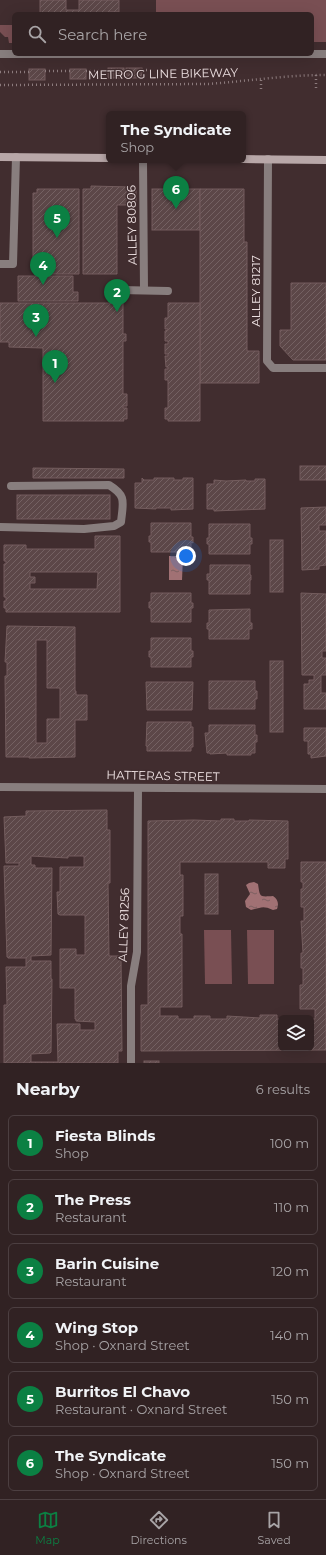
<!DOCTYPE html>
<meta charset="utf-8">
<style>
:root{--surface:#312223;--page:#392a2b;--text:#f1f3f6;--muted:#a8a4a6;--line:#4c3f41;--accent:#0b8043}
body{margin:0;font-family:Montserrat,sans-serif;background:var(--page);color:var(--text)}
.controls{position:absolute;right:12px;bottom:12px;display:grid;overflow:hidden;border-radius:6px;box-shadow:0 4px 16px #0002}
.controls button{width:36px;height:36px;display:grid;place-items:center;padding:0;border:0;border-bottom:1px solid var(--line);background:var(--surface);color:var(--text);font:20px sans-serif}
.you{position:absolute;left:186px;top:556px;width:14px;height:14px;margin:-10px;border:3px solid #fff;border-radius:50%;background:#1a73e8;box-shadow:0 0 0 6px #1a73e833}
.badge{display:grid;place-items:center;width:26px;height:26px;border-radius:50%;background:var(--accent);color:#fff;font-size:13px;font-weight:700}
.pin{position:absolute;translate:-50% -33px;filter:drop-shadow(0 1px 2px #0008)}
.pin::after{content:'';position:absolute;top:21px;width:14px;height:12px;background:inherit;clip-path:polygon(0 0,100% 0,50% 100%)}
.popup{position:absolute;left:106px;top:111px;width:140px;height:52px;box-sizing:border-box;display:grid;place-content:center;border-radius:6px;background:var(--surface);filter:drop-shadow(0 1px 3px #0005);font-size:13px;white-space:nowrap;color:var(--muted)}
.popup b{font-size:15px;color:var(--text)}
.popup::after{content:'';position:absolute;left:50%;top:100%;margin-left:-8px;border:8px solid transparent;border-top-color:var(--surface)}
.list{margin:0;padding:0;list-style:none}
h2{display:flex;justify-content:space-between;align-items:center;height:52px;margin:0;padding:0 16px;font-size:17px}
h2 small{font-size:13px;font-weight:400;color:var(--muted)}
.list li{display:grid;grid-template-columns:26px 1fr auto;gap:12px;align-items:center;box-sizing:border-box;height:56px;margin:0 8px 8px;padding:0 8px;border:1px solid var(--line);border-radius:6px}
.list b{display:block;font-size:15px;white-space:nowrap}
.list p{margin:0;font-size:13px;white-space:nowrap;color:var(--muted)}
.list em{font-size:13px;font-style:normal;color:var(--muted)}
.icon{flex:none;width:22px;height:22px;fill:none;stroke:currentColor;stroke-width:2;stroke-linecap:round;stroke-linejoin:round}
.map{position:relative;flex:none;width:326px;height:1063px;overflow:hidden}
.search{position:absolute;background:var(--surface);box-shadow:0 4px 16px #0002;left:12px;right:12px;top:12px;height:44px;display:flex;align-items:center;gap:10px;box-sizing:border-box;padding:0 14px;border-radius:6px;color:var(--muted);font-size:15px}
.sheet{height:436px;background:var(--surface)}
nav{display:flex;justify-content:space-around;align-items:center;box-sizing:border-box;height:56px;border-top:1px solid var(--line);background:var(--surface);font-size:11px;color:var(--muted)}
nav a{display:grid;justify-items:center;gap:2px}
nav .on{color:var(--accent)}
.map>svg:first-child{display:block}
.green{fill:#794f53}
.water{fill:url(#water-ripples)}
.building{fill:url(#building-hatch);stroke:#745d5e;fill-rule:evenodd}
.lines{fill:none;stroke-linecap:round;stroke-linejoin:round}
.path{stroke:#8c7b7d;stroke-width:2.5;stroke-dasharray:1 3;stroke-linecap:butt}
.service{stroke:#887e7e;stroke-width:8}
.tertiary{stroke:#887e7e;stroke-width:8}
.secondary{stroke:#b8a7a8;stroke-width:8}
.labels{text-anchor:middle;stroke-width:3;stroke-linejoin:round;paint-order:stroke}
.street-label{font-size:12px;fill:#eee1e2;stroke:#412d2f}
</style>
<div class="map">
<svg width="326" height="1063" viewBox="0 0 326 1063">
<defs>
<pattern id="water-ripples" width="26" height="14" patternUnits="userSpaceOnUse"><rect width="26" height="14" fill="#a17174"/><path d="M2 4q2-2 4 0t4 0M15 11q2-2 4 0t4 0" fill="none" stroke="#7d5f61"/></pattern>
<pattern id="building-hatch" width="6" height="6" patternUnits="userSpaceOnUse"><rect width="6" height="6" fill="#5c4748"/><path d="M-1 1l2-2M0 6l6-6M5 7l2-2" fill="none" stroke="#746162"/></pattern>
</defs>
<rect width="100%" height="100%" fill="#412d2f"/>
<!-- green -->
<g class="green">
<polygon points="156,0 326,0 326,42 312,42 312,14 156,14"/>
<polygon points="0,25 14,25 14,43 9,43 8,37 5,37 0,32"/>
<polygon points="204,930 231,930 232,984 205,984"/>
<polygon points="247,930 274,930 274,984 248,984"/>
</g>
<!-- water -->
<g class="water">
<polygon points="169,556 183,556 182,580 169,580"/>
<path d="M254,882L258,884C260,897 259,897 273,896C278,899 279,904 277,909L273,910C262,905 261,908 251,910L246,907L245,901L250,894L246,885L249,883Z"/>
</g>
<!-- building -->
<g class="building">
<polygon points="40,0 66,0 66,10 79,10 79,0 119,0 119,12 108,12 108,14 40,14"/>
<rect x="108" y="68" width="16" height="10"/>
<rect x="126" y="68" width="16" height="10"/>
<rect x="29" y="69" width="16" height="11"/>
<rect x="70" y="69" width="16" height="10"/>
<polygon points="91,186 130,187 130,190 136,190 136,203 130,203 130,205 117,205 117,274 83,274 83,189 91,189"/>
<polygon points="37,189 79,189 79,274 38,274 38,269 33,269 33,193 37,193"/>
<rect x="152" y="189" width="48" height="41"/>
<polygon points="200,189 244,189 244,242 247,242 247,351 259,351 259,383 200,383"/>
<polygon points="18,276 73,276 73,292 78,292 78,301 18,301"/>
<polygon points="291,283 326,283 326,360 293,360 280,346 280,330 291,330"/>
<polygon points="0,303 123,303 123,334 126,334 126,341 123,341 123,394 127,394 127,406 123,406 123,408 127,408 127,419 123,419 124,421 43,421 43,348 9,347 9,342 0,342"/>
<polygon points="168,303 200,303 200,421 168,421 168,419 165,419 165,408 168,408 168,380 165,380 165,369 168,369 168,367 166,367 165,356 168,356 168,354 165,354 165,344 168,344 168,341 165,341 165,331 168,330 168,329 165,329 165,318 168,318"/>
<rect x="300" y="466" width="26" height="14"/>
<polygon points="33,468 124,469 124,478 33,478"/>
<polygon points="142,478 144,480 154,480 154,478 174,478 174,480 183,480 183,478 193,478 193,509 171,510 171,508 156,508 156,509 135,508 135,483 142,483"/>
<polygon points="255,479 265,479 265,509 214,511 214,509 207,509 207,484 214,484 214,480 226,481 246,480 246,481 255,481"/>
<rect x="17" y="495" width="93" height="24"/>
<polygon points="326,507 326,525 319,525 319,531 326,531 326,565 319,566 319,569 302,570 301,508"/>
<polygon points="151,523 191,523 191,537 193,537 193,543 191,542 191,552 151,552 151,542 149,542 149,536 151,536"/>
<polygon points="209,524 250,524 250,538 252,538 252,544 250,544 250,554 209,554 209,544 207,544 207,538 209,538"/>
<path d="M95,536H120V612H6V608H4V601H6V597H4V564H6V561H4V545H26V549H95ZM30,572H98L97,589H30V583H35V577H30Z"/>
<rect x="270" y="540" width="13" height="52"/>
<polygon points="210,565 250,565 250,575 251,575 251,580 250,580 250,594 209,594 209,580 207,580 207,574 210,574"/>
<polygon points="151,593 191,593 191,603 193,603 193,608 191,608 191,622 151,622 151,608 149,608 149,602 151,602"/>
<polygon points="301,593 326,594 326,651 322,651 322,658 326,658 326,675 321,675 321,693 326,693 326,709 304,709 304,684 309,684 309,680 314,680 314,675 302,675"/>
<polygon points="250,609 250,623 252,623 252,629 249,629 249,639 209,639 209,629 207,629 207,623 209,623 209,610"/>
<path d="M7,626L75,627V691H76V695H87V720H75V757L29,758V757H6L5,676H7V662H5ZM36,640H47V688H60V719H47V743H36Z"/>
<polygon points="151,638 191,638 191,651 193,651 193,657 191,657 191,667 151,667 151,657 149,657 149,651 151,651"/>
<rect x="270" y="661" width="13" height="71"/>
<polygon points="209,681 255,681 255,691 257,691 257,699 255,699 255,709 209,709"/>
<polygon points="146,682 193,682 192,710 147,710"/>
<polygon points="147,722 191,722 191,727 193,727 193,747 191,747 191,751 147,751 147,746 146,746"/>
<polygon points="209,725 255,725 255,735 257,735 257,742 255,742 255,753 251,753 251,755 227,755 227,753 210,754 210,753 207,753 205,733 209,733"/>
<polygon points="304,728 326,728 326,756 311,758 311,754 308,754 308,741 304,741"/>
<path d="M107,810V830H110V883H108L109,956H121L122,1051H118V1063H4V1005H7L6,967H26V958H8V957H7L4,866H19V863H6L4,817L26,816V811ZM31,856L68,858V856H84V867H60V892H57L58,914L60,915H85V955H76V949H60V988H75V1019H76V1021L95,1022V1030H80V1024H57L58,1062H31V1054L50,1053L51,1052L52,979H51V961H31V956L51,955L52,868H35V865H31Z"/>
<polygon points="221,819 234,819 234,821 249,821 249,820 288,821 288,859 285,859 285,868 268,868 268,862 180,862 180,875 183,875 183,916 180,916 180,934 182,934 182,1007 160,1007 160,1016 178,1016 178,1019 194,1019 194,1016 210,1016 210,1019 227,1019 227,1016 260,1018 260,1015 277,1015 277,1019 281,1019 281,1048 311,1048 311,1019 315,1019 315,1009 300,1009 300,985 303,985 303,968 301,968 301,953 303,953 301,921 304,921 304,907 301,907 301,889 303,889 303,882 301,882 301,862 326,862 326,1050 141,1051 141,1005 148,1005 148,821 194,820 221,821"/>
<rect x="205" y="874" width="13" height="40"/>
<rect x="293" y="1016" width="14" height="2"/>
<rect x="144" y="1061" width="15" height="2"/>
</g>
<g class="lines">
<!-- path -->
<g class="path">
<polyline points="142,70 147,70"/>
<polyline points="45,71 70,71"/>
<polyline points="86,71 108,71"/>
<polyline points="124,71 126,70"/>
<polyline points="0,72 29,72"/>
<polyline points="316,75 316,88"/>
<polyline points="261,80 261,91"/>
<path d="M0,85L208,84C248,81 287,75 326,75"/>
</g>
<!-- service -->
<g class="service">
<polyline points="0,54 326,54"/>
<polyline points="268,159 267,361 273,368 326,368"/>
<polyline points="143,160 144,290"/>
<polyline points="0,264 13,264 16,157"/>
<polyline points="120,290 168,291"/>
<path d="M0,527L84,529L114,526L121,522C123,502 127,496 109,485L11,486"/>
<polyline points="131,1063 131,986 137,952 138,788"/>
</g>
<!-- tertiary -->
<polyline class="tertiary" points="0,787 326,789"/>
<!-- secondary -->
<g class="secondary">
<polyline points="0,157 109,158"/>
<polyline points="243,159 326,160"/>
</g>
</g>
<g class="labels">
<!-- street labels -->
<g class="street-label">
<text transform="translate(163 74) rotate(-1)" y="4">METRO G LINE BIKEWAY</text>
<text transform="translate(132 225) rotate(-91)" y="4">ALLEY 80806</text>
<text transform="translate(256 291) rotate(-90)" y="4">ALLEY 81217</text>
<text transform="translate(163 776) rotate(1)" y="4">HATTERAS STREET</text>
<text transform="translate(124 925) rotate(-88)" y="4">ALLEY 81256</text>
</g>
</g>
</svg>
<div class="controls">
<button><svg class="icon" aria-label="layers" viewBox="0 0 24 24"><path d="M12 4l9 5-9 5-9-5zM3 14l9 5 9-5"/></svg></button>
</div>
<div class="you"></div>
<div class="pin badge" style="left:55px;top:383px">1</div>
<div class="pin badge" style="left:117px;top:312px">2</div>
<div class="pin badge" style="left:36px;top:337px">3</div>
<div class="pin badge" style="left:43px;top:285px">4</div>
<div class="pin badge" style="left:57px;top:238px">5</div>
<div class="pin badge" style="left:176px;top:209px">6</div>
<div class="popup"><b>The Syndicate</b>Shop</div>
<div class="search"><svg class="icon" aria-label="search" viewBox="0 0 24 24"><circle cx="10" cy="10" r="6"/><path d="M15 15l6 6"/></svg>Search here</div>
</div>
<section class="sheet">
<h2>Nearby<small>6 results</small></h2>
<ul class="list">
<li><span class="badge">1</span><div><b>Fiesta Blinds</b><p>Shop</p></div><em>100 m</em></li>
<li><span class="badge">2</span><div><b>The Press</b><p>Restaurant</p></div><em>110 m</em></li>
<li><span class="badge">3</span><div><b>Barin Cuisine</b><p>Restaurant</p></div><em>120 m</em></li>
<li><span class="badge">4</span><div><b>Wing Stop</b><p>Shop · Oxnard Street</p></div><em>140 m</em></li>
<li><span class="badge">5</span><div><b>Burritos El Chavo</b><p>Restaurant · Oxnard Street</p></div><em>150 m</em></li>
<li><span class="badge">6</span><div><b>The Syndicate</b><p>Shop · Oxnard Street</p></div><em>150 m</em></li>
</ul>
</section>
<nav>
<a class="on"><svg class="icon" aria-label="map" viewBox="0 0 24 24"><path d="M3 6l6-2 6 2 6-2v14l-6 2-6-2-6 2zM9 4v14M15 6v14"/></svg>Map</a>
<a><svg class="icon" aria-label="directions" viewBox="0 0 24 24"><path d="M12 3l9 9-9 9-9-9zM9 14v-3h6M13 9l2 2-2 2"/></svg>Directions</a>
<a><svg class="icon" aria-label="saved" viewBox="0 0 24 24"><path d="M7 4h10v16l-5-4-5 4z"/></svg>Saved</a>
</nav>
